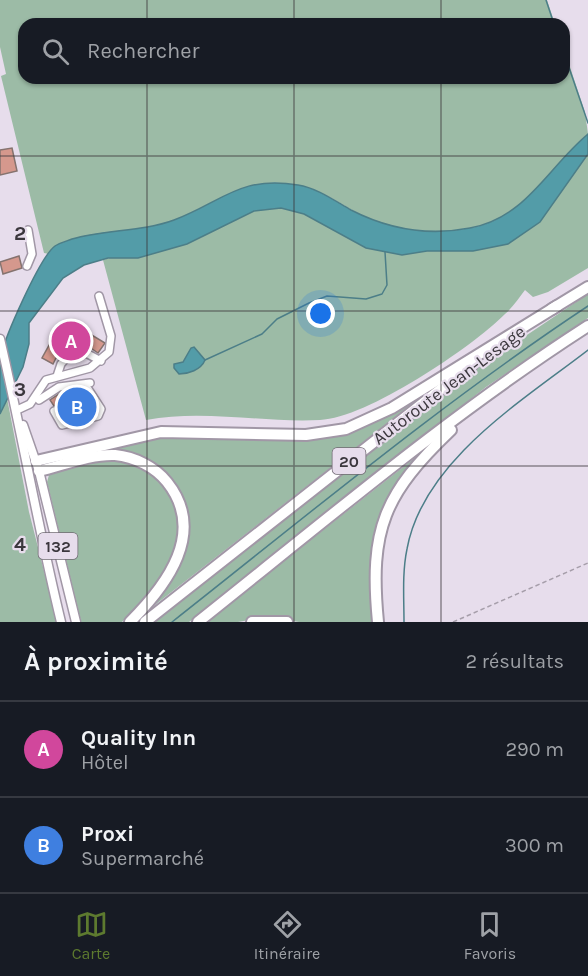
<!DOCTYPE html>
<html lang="fr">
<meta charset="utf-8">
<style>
:root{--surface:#171b24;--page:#242831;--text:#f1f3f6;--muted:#9ea1a6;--line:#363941;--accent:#5d7a2f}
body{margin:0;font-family:Karla,sans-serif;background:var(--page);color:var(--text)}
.you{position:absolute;left:321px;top:314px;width:21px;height:21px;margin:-15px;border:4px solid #fff;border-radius:50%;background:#1a73e8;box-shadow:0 0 0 9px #1a73e833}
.badge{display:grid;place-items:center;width:39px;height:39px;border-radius:50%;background:var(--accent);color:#fff;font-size:20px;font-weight:700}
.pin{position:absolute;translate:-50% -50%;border:3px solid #fff;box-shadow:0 2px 6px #0006}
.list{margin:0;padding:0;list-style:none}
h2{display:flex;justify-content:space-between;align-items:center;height:78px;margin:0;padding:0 24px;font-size:26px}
h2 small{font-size:20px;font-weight:400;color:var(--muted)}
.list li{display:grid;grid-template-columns:39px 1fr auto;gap:18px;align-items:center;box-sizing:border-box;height:96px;padding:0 24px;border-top:2px solid var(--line)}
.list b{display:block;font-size:22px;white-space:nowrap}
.list p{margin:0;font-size:20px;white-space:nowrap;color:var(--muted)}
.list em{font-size:20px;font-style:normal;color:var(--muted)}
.icon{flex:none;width:33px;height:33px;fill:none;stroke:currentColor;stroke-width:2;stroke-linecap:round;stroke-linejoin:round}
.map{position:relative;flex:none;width:588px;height:622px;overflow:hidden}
.search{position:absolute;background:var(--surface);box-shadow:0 2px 4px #0004;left:18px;right:18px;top:18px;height:66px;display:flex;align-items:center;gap:15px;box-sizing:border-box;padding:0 21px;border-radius:18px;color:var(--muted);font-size:22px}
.sheet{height:270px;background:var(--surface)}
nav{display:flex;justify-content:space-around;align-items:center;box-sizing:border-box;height:84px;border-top:2px solid var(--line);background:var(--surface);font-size:16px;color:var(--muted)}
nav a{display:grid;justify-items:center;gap:3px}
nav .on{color:var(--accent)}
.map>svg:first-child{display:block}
.green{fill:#9cbba6}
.water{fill:#539ca8;stroke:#4c7e88;stroke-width:1.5}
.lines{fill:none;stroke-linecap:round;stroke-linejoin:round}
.stream{stroke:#4c7e88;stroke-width:1.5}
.building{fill:#d5988d;stroke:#85736f;stroke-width:1.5}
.minor-casing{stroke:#a197a6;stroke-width:10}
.major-casing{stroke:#a197a6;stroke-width:11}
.highway-casing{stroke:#a197a6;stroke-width:14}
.path{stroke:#a69eaa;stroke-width:1.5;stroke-dasharray:4.5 3;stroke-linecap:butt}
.minor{stroke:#fff;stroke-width:7}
.major{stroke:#fff;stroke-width:8}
.highway{stroke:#fff;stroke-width:10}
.grid{fill:none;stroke:#3b373d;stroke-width:1.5;stroke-opacity:0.55}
.labels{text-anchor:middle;stroke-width:4.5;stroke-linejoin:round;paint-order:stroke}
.shield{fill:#e7ddec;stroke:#6f6972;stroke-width:1.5}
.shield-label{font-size:16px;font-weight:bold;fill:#3b373d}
.street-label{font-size:18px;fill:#3b373d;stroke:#e7ddec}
.grid-label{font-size:20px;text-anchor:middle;font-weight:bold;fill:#3b373d;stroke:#e7ddec;stroke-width:4.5;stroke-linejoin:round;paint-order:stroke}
</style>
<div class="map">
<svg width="588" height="622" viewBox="0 0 588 622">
<rect width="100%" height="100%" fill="#e7ddec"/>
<!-- green -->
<g class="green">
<path d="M0,0H547L555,24H24V78H564V49L585,112L588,134C552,163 531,212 483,225C445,236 399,234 363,216C343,206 321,189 298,185C240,175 222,202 174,220C155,227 132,229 112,232C92,235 62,236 49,254L44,253L1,76L6,74L0,47Z"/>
<path d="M588,154V268L548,292L533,297L525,290C519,298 513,307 505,314C471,348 367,418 320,420C262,423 204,409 146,420L103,260L229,222L254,211L281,208L304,214L366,248L402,255L427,251H473L570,178Z"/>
<polygon points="588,294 588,318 486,387 189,622 155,622 454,384"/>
<path d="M420,395L421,397L142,615C160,590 193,559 188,525C185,510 164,482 156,467L82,454L159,437L312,439C353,434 385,416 420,395Z"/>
<polygon points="7,398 29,512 57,622 0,622 0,414"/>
<path d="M421,453L423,455C369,510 369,549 374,622H299L266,617L238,622H206Z"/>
<path d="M96,461C152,456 196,501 172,557C162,583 141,603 122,622H81L47,482L49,475L54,472Z"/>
</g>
<!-- water -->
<g class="water">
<path d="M588,134V154L540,222L508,244L473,251H427L402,255L366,248L304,214L281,208L254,211L187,244L138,258H108L84,265L63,278L29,323V344L23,367L0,414C0,397 0,377 0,360C3,340 40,257 55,246C59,243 67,241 72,239C105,229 142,232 174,220C222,202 240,175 298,185C317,188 335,201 351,210C388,229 429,236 470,228C526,218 548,167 588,134Z"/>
<path d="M194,347L205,360C201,370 188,374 179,374L174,368V364L183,362L191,348Z"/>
</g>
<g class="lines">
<!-- stream -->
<g class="stream">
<polyline points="546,0 554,24"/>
<polyline points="564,53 588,123"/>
<polyline points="205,360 262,334 277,319 309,303 327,296 366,299 382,294 387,285 385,252"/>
<path d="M172,622C309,514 443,402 588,306"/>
<path d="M404,622C404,598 402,573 407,549C423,461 522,401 588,350"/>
</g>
</g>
<!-- building -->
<g class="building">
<polygon points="12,148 17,171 0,175 0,150"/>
<polygon points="19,256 22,268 3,274 0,262"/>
<polygon points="85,331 105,343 98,353 85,344 77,346 79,353 70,356 68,348 60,350 53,364 42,358 52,340"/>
<polygon points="68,388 72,394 54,406 50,400"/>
<polygon points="89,393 97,406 74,421 65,408"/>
</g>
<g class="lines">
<defs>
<g id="minor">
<polyline points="27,266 32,254 28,230"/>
<polyline points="57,376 61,364 69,355 86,353 101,361"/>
<polyline points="39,400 59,387 90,383"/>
<polyline points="17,410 30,404 46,380 90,368 109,352 111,336 99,296"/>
<polyline points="54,411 62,425 98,416 101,409 88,389"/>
</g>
<g id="major">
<path d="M0,339C22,433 38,528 61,622"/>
<polyline points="23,425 39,471 76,622"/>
</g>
<g id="highway">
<polyline points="552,309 588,287"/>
<polyline points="36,461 161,432 306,435 346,429 392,408 557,306"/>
<path d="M39,471C64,465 90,454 115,455C135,457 155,467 167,482C207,532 167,585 130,622"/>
<polyline points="145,622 473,364"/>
<path d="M198,622C325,521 451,414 588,326"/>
<polyline points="252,622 287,622"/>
<path d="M378,622C369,529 384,494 451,430"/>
</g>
</defs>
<!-- minor casing -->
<use href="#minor" class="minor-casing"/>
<!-- major casing -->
<use href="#major" class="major-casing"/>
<!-- highway casing -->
<use href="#highway" class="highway-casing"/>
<!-- path -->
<polyline class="path" points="453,622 588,563"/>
<!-- minor -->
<use href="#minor" class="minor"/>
<!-- major -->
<use href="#major" class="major"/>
<!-- highway -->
<use href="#highway" class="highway"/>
</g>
<!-- grid -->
<path class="grid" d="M147,0V24M294,0V24M441,0V24M147,78V622M294,78V622M441,78V622M0,156H588M0,311H588M0,466H588"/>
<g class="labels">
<!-- shield labels -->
<g class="shield">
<rect x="332.5" y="448" width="33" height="26" rx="4.5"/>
<rect x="38.5" y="533" width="39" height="26" rx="4.5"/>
</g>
<g class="shield-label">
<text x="349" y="467">20</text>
<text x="58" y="552">132</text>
</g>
<!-- street labels -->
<g class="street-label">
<text transform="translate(449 385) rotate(-37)" y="6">Autoroute Jean-Lesage</text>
</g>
</g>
<g class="grid-label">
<text x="20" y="240">2</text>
<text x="20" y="396">3</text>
<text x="20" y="551">4</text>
</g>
</svg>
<div class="you"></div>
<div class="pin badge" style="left:71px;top:341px;background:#d1479c">A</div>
<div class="pin badge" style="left:77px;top:407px;background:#3f7fe0">B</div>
<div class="search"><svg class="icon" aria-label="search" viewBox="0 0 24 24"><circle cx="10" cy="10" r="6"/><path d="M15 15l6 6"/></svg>Rechercher</div>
</div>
<section class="sheet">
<h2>À proximité<small>2 résultats</small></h2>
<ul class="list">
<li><span class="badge" style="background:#d1479c">A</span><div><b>Quality Inn</b><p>Hôtel</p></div><em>290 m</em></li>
<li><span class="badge" style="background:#3f7fe0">B</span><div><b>Proxi</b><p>Supermarché</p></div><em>300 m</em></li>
</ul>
</section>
<nav>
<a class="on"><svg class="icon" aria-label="map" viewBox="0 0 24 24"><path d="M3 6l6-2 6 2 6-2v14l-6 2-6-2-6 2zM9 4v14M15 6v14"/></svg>Carte</a>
<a><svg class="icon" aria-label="directions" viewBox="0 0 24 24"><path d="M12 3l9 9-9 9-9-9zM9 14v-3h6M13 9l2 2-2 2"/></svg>Itinéraire</a>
<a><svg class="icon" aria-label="saved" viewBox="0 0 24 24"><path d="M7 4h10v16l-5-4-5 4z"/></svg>Favoris</a>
</nav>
